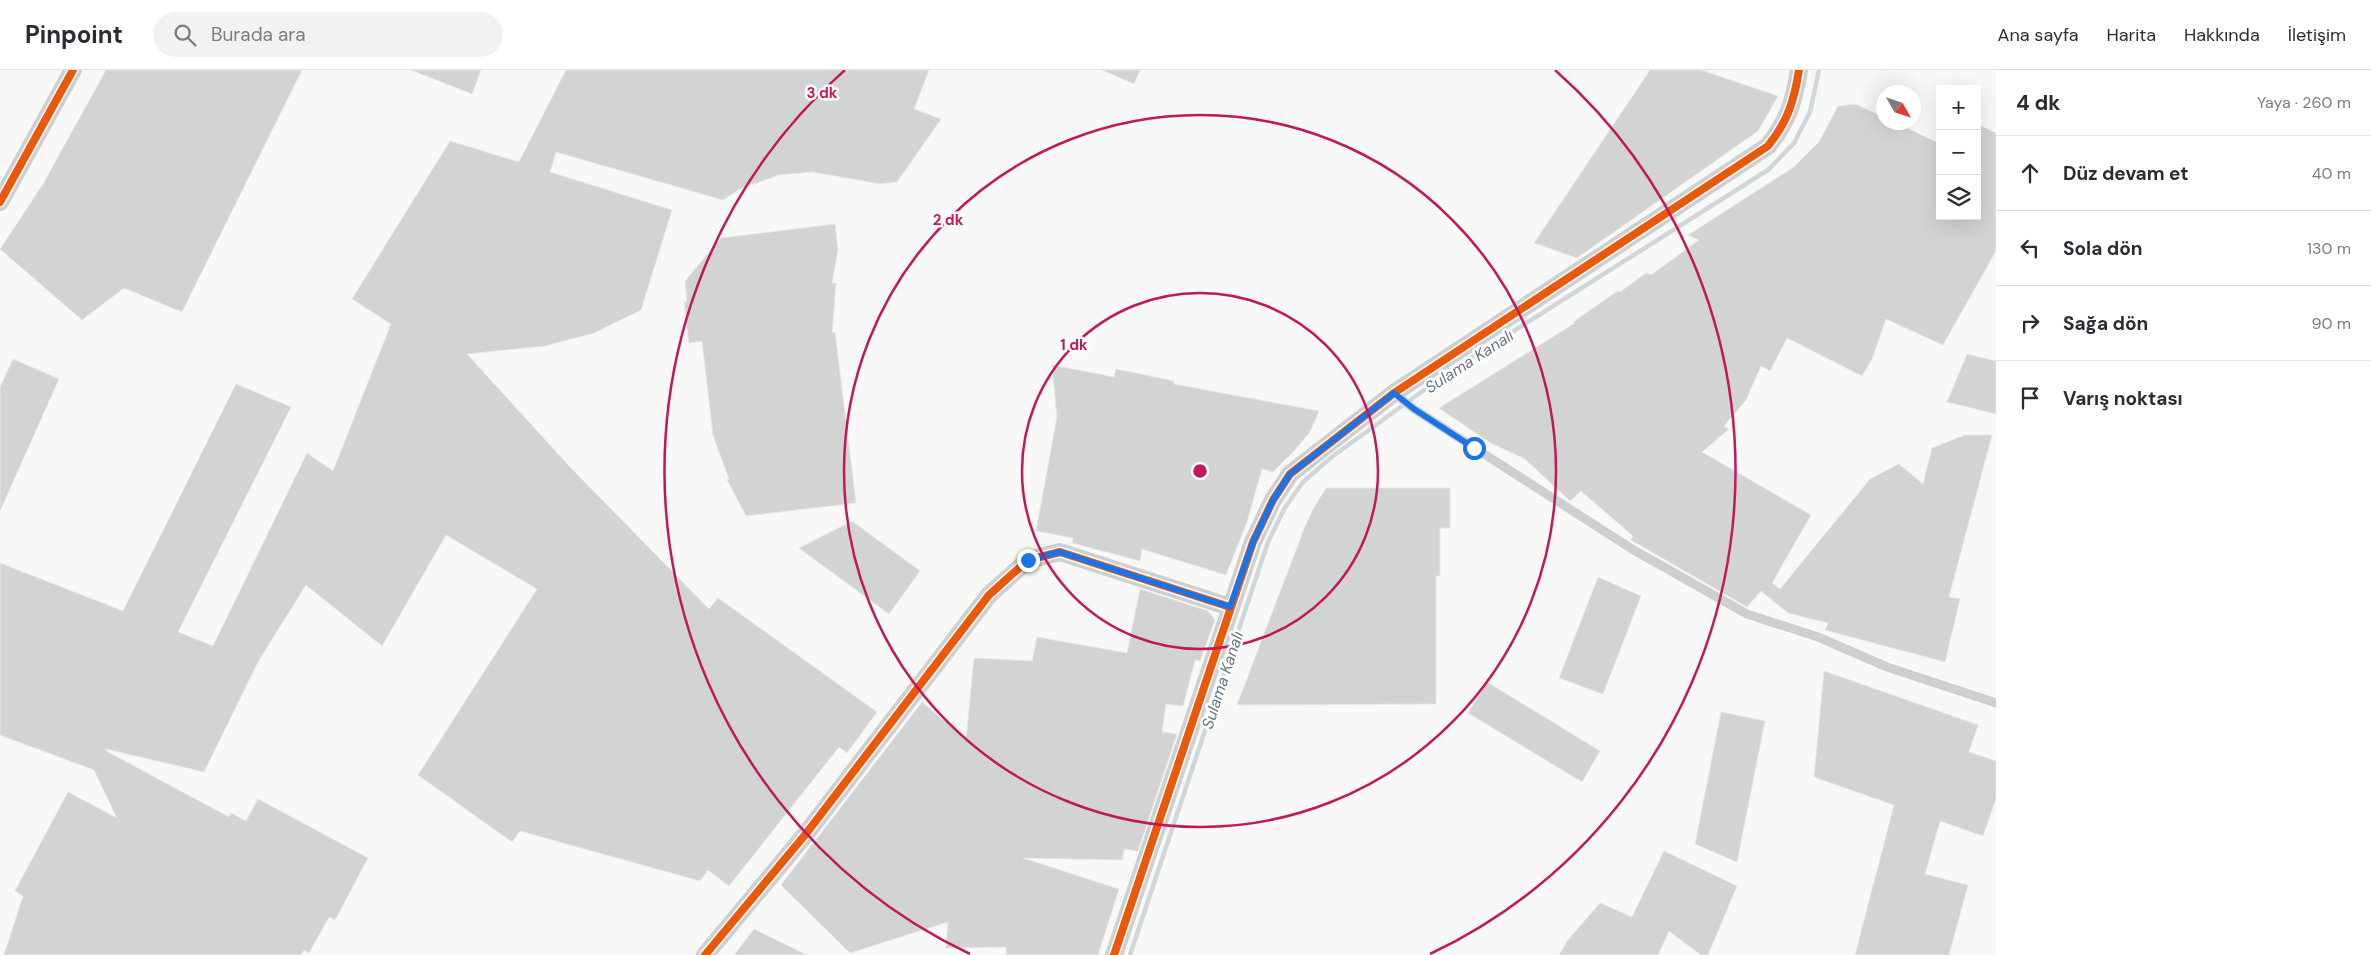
<!DOCTYPE html>
<html lang="tr">
<meta charset="utf-8">
<style>
:root{--surface:#fff;--page:#f2f2f3;--text:#2b2b33;--muted:#7c7c81;--line:#e1e1e2}
body{margin:0;font-family:"DM Sans",sans-serif;background:var(--page);color:var(--text)}
.controls{position:absolute;right:15px;top:15px;display:grid;overflow:hidden;border-radius:0px;box-shadow:0 5px 20px #0002}
.controls button{width:45px;height:45px;display:grid;place-items:center;padding:0;border:0;border-bottom:1px solid var(--line);background:var(--surface);color:var(--text);font:25px sans-serif}
.compass{position:absolute;left:1876px;top:15px;width:45px;height:45px;border-radius:50%;background:var(--surface);box-shadow:0 5px 20px #0002;rotate:129deg}
.stop{position:absolute;width:15px;height:15px;margin:-11px;border:4px solid #1a73e8;border-radius:50%;background:#fff}
.stop.end{background:#1a73e8;border-color:#fff;box-shadow:0 1px 5px #0008}
.list{margin:0;padding:0;list-style:none}
h2{display:flex;justify-content:space-between;align-items:center;height:65px;margin:0;padding:0 20px;font-size:21px}
h2 small{font-size:16px;font-weight:400;color:var(--muted)}
.list li{display:grid;grid-template-columns:32px 1fr auto;gap:15px;align-items:center;box-sizing:border-box;height:75px;padding:0 20px;border-top:1px solid var(--line)}
.list b{display:block;font-size:19px;white-space:nowrap}
.list em{font-size:16px;font-style:normal;color:var(--muted)}
.icon{flex:none;width:28px;height:28px;fill:none;stroke:currentColor;stroke-width:2;stroke-linecap:round;stroke-linejoin:round}
.map{position:relative;flex:none;width:1996px;height:885px;overflow:hidden}
header{display:flex;align-items:center;gap:30px;box-sizing:border-box;height:70px;padding:0 25px;background:var(--surface);border-bottom:1px solid var(--line)}
header strong{font-size:24px}
nav{display:flex;gap:28px;margin-inline-start:auto;font-size:18px}
.search{width:350px;height:45px;background:var(--page);display:flex;align-items:center;gap:12px;box-sizing:border-box;padding:0 18px;border-radius:28px;color:var(--muted);font-size:19px}
main{display:flex}
aside{flex:1;background:var(--surface)}
.map>svg:first-child{display:block}
.lines{fill:none;stroke-linecap:round;stroke-linejoin:round}
.stream{stroke:#d0d7da;stroke-width:4.5}
.building{fill:#d2d3d3;stroke:#e7e7e6}
.lane{stroke:#cecfd0;stroke-width:9}
.street{stroke:#cecfd0;stroke-width:18}
.cycleway-casing{stroke:#fff;stroke-width:11}
.cycleway{stroke:#e8590c;stroke-width:8}
.route{stroke:#1a73e8;stroke-width:6}
.ring{fill:none;stroke:#c2185b;stroke-width:2.5}
.labels{text-anchor:middle;stroke-width:5;stroke-linejoin:round;paint-order:stroke}
.water-label{font-size:16px;font-style:italic;fill:#637883;stroke:#fff}
.centre{fill:#c2185b;stroke:#fff;stroke-width:2.5}
.ring-label{font-size:15px;text-anchor:middle;font-weight:bold;fill:#c2185b;stroke:#fff;stroke-width:5;stroke-linejoin:round;paint-order:stroke}
</style>
<header>
<strong>Pinpoint</strong>
<div class="search"><svg class="icon" aria-label="search" viewBox="0 0 24 24"><circle cx="10" cy="10" r="6"/><path d="M15 15l6 6"/></svg>Burada ara</div>
<nav><a>Ana sayfa</a><a>Harita</a><a>Hakkında</a><a>İletişim</a></nav>
</header>
<main>
<div class="map">
<svg width="1996" height="885" viewBox="0 0 1996 885">
<rect width="100%" height="100%" fill="#f8f8f7"/>
<g class="lines">
<!-- stream -->
<polyline class="stream" points="1130,885 1268,472 1284,439 1303,412 1333,386 1449,302 1768,100 1794,73 1810,42 1819,0"/>
</g>
<!-- building -->
<g class="building">
<polygon points="106,0 302,0 182,242 124,218 82,250 0,179 43,114"/>
<polygon points="411,0 481,0 472,24"/>
<polygon points="566,0 929,0 914,39 941,49 897,112 881,114 812,102 779,105 740,119 723,130 556,82 550,102 672,140 641,240 594,263 545,276 467,284 569,396 709,539 718,528 877,642 847,683 839,677 729,816 708,800 700,811 520,761 512,772 418,705 537,519 446,465 382,576 306,515 259,590 204,702 106,679 106,681 229,747 231,743 246,751 258,729 368,788 335,850 329,847 309,883 304,880 301,885 4,885 23,826 15,821 68,722 117,748 94,700 0,665 0,493 123,541 236,314 291,337 178,562 213,576 307,383 333,401 391,254 352,229 450,71 519,92"/>
<polygon points="1102,0 1140,0 1134,14"/>
<polygon points="1650,0 1701,0 1778,26 1758,61 1577,188 1534,173"/>
<polygon points="1855,34 1884,47 1884,52 1895,52 1940,74 1940,146 1977,146 1977,54 1996,63 1996,181 1943,275 1886,249 1872,289 1862,306 1787,268 1770,301 1761,296 1746,330 1724,356 1729,359 1702,382 1811,445 1772,513 1780,519 1870,409 1899,394 1923,414 1932,378 1965,365 1992,365 1949,527 1960,529 1945,592 1825,560 1828,553 1788,543 1761,521 1747,537 1631,470 1633,466 1581,421 1570,431 1525,389 1489,372 1439,338 1575,253 1573,252 1618,221 1620,222 1646,203 1651,205 1699,170 1688,165 1794,97 1819,72 1838,36"/>
<polygon points="835,154 838,180 832,213 836,213 832,263 835,262 856,433 746,446 727,410 729,409 713,365 702,271 689,273 684,232 687,231 685,211 721,168"/>
<polygon points="1967,284 1996,291 1996,344 1947,332"/>
<polygon points="13,289 59,309 0,441 0,317"/>
<polygon points="1052,295 1114,307 1116,299 1174,311 1174,314 1319,341 1310,362 1293,382 1273,402 1262,399 1247,452 1226,505 1142,479 1140,491 1072,473 1073,468 1036,461 1057,347"/>
<polygon points="1326,418 1450,418 1450,458 1440,458 1440,506 1436,506 1436,634 1237,635 1304,459 1312,441"/>
<polygon points="852,451 920,501 889,544 799,478"/>
<polygon points="1598,507 1641,526 1603,624 1559,608"/>
<polygon points="1140,519 1208,541 1215,550 1200,591 1195,590 1183,636 1166,634 1162,662 1177,664 1138,781 1124,779 1122,790 1023,788 1119,819 1098,885 1006,885 1006,877 946,878 948,852 850,883 781,815 922,632 966,669 974,588 1032,591 1037,567 1127,583"/>
<polygon points="1824,601 1978,655 1969,682 1996,691 1996,729 1983,766 1940,751 1925,804 1968,815 1949,885 1855,885 1894,735 1814,707"/>
<polygon points="1487,612 1600,681 1582,712 1468,643"/>
<polygon points="1721,642 1765,651 1737,792 1695,774"/>
<polygon points="1664,781 1737,816 1708,885 1701,885 1669,861 1658,885 1559,885 1568,870 1600,833 1632,847"/>
<polygon points="754,859 807,885 734,885"/>
</g>
<g class="lines">
<!-- lane -->
<polyline class="lane" points="1394,323 1414,339 1632,479 1747,544 1818,567 1887,597 1996,633"/>
<!-- street -->
<g class="street">
<polyline points="0,132 73,0"/>
<polyline points="705,885 805,765 989,525 1028,490 1060,482 1230,537"/>
<path d="M1114,885L1253,472L1273,430L1290,404L1394,323L1768,76C1788,51 1794,31 1799,0"/>
</g>
<defs>
<g id="cycleway">
<polyline points="0,132 73,0"/>
<polyline points="705,885 805,765 989,525 1028,490 1060,482 1230,537"/>
<path d="M1114,885L1253,472L1273,430L1290,404L1394,323L1768,76C1788,51 1794,31 1799,0"/>
</g>
</defs>
<!-- cycleway casing -->
<use href="#cycleway" class="cycleway-casing"/>
<!-- cycleway -->
<use href="#cycleway" class="cycleway"/>
</g>
<g class="lines">
<!-- route -->
<polyline class="route" points="1028,490 1060,482 1230,537 1253,472 1273,430 1290,404 1394,323 1414,339 1474,378"/>
</g>
<!-- distance rings -->
<g class="ring">
<circle cx="1200" cy="401" r="178"/>
<circle cx="1200" cy="401" r="356"/>
<path d="M970 884A535 535 0 0 1 845 0M1555 0A535 535 0 0 1 1430 884"/>
</g>
<g class="labels">
<!-- water labels -->
<g class="water-label">
<text transform="translate(1469 291) rotate(-33)" y="6">Sulama Kanalı</text>
<text transform="translate(1222 610) rotate(-72)" y="6">Sulama Kanalı</text>
</g>
</g>
<circle cx="1200" cy="401" r="8" class="centre"/>
<g class="ring-label">
<text x="822" y="28">3 dk</text>
<text x="948" y="155">2 dk</text>
<text x="1074" y="280">1 dk</text>
</g>
</svg>
<div class="controls">
<button>+</button>
<button>−</button>
<button><svg class="icon" aria-label="layers" viewBox="0 0 24 24"><path d="M12 4l9 5-9 5-9-5zM3 14l9 5 9-5"/></svg></button>
</div>
<svg class="compass" viewBox="-18 -18 36 36"><path d="M0-13l5 13h-10z" fill="#e53935"/><path d="M0 13l5-13h-10z" fill="#7c7c81"/></svg>
<div class="stop" style="left:1474px;top:378px"></div>
<div class="stop end" style="left:1028px;top:490px"></div>
</div>
<aside>
<h2>4 dk<small>Yaya · 260 m</small></h2>
<ul class="list">
<li><svg class="icon" aria-label="ahead" viewBox="0 0 24 24"><path d="M12 20V5M6 11l6-6 6 6"/></svg><div><b>Düz devam et</b></div><em>40 m</em></li>
<li><svg class="icon" aria-label="left" viewBox="0 0 24 24"><path d="M17 20v-9H6M10 6l-5 5 5 5"/></svg><div><b>Sola dön</b></div><em>130 m</em></li>
<li><svg class="icon" aria-label="right" viewBox="0 0 24 24"><path d="M7 20v-9h11M14 6l5 5-5 5"/></svg><div><b>Sağa dön</b></div><em>90 m</em></li>
<li><svg class="icon" aria-label="arrive" viewBox="0 0 24 24"><path d="M6 21V4h12l-3 4 3 4H6"/></svg><div><b>Varış noktası</b></div></li>
</ul>
</aside>
</main>
